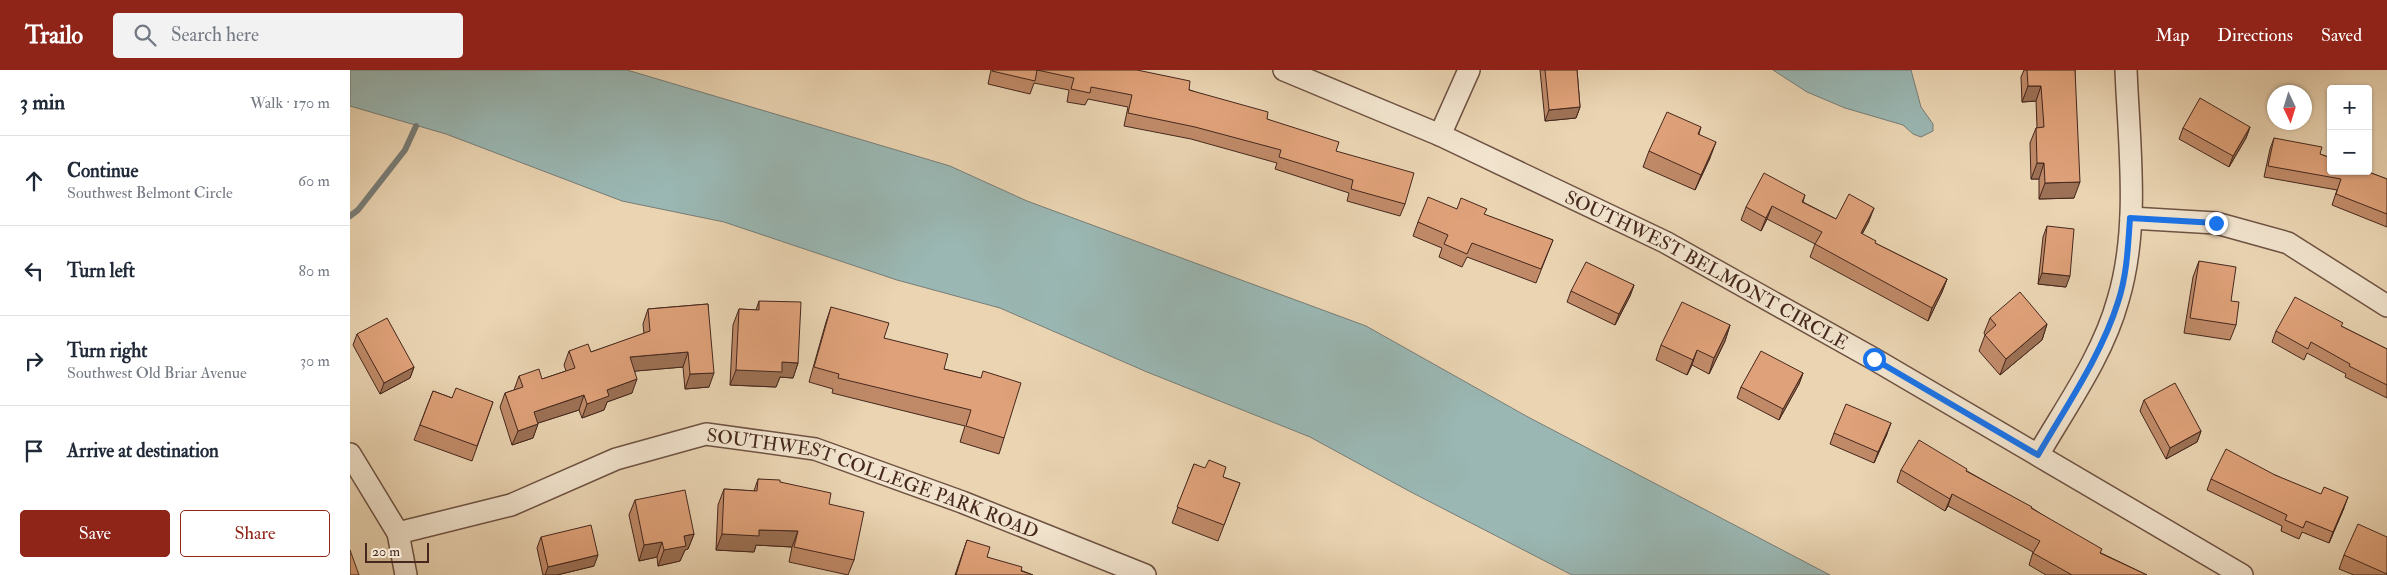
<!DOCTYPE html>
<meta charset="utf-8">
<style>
:root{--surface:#fff;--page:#f2f2f3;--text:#1f2937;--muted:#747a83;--line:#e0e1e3;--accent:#8f2418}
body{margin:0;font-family:"IM FELL Double Pica",serif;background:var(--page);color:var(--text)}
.controls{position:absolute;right:15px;top:15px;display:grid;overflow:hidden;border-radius:5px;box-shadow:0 1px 4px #0004}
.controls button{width:45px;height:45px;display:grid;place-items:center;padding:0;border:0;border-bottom:1px solid var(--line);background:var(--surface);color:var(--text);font:25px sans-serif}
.compass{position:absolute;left:1917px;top:15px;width:45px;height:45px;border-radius:50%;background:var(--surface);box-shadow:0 1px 4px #0004;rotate:176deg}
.scale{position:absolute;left:15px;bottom:12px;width:64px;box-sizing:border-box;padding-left:5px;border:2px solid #45271d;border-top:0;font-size:14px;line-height:18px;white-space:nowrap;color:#45271d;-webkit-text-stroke:4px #f1e3cd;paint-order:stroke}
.stop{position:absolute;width:15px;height:15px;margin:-11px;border:4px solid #1a73e8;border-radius:50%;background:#fff}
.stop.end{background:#1a73e8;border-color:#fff;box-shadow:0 1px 5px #0008}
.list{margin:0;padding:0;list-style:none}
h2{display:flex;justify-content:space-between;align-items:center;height:65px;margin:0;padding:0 20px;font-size:21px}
h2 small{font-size:16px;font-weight:400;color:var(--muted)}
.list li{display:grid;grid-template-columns:32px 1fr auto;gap:15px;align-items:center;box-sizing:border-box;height:90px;padding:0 20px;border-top:1px solid var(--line)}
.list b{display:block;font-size:19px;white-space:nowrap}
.list p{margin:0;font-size:16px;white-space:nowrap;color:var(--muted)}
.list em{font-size:16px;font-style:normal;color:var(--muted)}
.actions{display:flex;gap:10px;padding:15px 20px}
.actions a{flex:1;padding:11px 0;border:1px solid var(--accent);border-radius:5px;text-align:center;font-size:18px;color:var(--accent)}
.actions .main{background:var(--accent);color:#fff}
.icon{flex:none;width:28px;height:28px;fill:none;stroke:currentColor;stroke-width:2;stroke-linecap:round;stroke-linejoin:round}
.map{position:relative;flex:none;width:2037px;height:505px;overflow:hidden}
header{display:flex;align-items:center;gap:30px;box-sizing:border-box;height:70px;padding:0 25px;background:var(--accent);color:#fff}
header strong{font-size:24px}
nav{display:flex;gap:28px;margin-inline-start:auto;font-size:18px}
.search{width:350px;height:45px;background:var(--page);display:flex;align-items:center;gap:12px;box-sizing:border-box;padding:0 18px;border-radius:5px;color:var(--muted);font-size:19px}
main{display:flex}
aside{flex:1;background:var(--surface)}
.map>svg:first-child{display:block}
.water{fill:#9ab7b3;stroke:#787d77}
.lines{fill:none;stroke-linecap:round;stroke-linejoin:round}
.stream{stroke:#787d77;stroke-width:6}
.minor-casing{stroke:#6e5242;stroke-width:24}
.minor{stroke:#f1e3cd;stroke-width:21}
.wall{fill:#c08a68;stroke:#45271d}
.shaded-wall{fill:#9c7155;stroke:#45271d}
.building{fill:#dfa179;stroke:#45271d}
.route{stroke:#1a73e8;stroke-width:6}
.labels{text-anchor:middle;stroke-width:4;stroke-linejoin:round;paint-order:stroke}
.street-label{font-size:19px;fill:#45271d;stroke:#f1e3cd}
</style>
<header>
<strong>Trailo</strong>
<div class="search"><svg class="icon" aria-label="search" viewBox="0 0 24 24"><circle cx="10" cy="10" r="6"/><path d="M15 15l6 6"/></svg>Search here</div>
<nav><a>Map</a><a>Directions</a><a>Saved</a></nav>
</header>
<main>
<aside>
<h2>3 min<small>Walk · 170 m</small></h2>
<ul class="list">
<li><svg class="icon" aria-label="ahead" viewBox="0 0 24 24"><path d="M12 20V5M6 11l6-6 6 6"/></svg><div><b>Continue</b><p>Southwest Belmont Circle</p></div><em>60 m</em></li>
<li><svg class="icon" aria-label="left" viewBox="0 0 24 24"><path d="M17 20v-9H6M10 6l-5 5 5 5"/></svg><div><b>Turn left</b></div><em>80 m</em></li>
<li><svg class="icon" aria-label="right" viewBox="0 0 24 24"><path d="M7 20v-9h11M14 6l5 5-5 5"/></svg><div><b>Turn right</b><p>Southwest Old Briar Avenue</p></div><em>30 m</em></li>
<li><svg class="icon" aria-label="arrive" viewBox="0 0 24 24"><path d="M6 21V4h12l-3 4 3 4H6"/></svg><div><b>Arrive at destination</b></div></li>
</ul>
<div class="actions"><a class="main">Save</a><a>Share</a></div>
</aside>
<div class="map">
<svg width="2037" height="505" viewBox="0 0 2037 505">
<rect width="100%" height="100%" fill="#ead4b2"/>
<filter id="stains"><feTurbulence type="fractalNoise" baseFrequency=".004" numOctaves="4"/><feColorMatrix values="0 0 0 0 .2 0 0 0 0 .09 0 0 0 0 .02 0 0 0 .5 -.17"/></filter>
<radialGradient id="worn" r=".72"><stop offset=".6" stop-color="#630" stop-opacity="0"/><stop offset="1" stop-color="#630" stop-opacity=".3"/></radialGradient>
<!-- water -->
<g class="water">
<polygon points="0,0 277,0 600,96 677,131 1016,256 1178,347 1480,505 1222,505 1059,421 960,367 797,302 650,238 547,210 374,152 272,131 96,64 0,36"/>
<polygon points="1423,0 1561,0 1571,37 1583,54 1583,61 1571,67 1563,64 1553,55 1495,38 1457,22"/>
</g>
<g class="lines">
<!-- stream -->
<polyline class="stream" points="0,146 8,140 55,80 66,56"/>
<defs>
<g id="minor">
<path id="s1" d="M934,0L1090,65L1315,172L1524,289L1892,505"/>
<polyline points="1090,65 1119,0"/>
<polyline points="1781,148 1866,153 1938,173 2037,236"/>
<polyline points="0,384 48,463 56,505"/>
<path d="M1688,385C1717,335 1753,285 1768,230C1790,157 1779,75 1776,0"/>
<path id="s2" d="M48,463L161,435L266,389L356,364L465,379L612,432L795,505"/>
</g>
</defs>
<!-- minor casing -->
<use href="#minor" class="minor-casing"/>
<!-- minor -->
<use href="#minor" class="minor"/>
</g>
<!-- wall -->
<g class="wall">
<polygon points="641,0 787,0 917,49 986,81 1055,134 1050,146 997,131 999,123 925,99 927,93 841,69 774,56 778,37 738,29 735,35 717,32 719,20 684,13 680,24 638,14"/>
<polygon points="1190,0 1227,0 1230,37 1226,48 1195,51"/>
<polygon points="1674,0 1725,0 1724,128 1689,129 1689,109 1681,109 1680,73 1686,58 1687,57 1686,31 1672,32 1671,7"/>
<polygon points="1351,57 1349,64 1360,88 1345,120 1293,97 1299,81"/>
<polygon points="1900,57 1896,68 1879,97 1829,69 1833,58"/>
<polygon points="1924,68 1970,84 2037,109 2037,157 1982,135 1987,120 1914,107 1920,79"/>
<polygon points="1455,125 1453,132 1486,149 1519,151 1512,164 1525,173 1597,209 1592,222 1578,251 1460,187 1465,174 1417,149 1411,161 1391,150 1396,137"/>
<polygon points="1107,139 1135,145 1203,170 1186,213 1117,187 1112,197 1089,187 1092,178 1063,166 1068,152"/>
<polygon points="1697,156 1716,217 1688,214 1693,167"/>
<polygon points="1849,191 1881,231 1886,255 1880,270 1834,263 1843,207"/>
<polygon points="1284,215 1280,226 1265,255 1217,232 1221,221"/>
<polygon points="409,231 448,293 443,308 430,307 426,317 380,315 383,255 389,239 406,240"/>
<polygon points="358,234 359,317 335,319 333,297 285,301 282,323 257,332 254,340 232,348 229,340 188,353 183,368 162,375 150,337 155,323 164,320 169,306 192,309 216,301 214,295 219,281 241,282 294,264 293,254 298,239"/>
<polygon points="481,237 534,268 594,299 630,308 654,368 649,384 610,372 615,356 482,323 483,319 459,312 476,252"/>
<polygon points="1640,248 1697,254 1692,270 1650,305 1629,281 1635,265 1634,263"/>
<polygon points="1380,255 1375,271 1359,304 1342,295 1337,305 1306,290 1311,275"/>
<polygon points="1991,256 2037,279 2037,328 1995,307 1996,304 1957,283 1954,290 1922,272 1926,261"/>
<polygon points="7,264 64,297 60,308 30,324 3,275"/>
<polygon points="1453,303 1449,314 1429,350 1387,328 1391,317"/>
<polygon points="83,321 102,328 143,332 122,391 64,370"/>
<polygon points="1794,330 1851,361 1847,372 1816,389 1790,341"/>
<polygon points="1484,363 1537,364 1524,393 1480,374"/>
<polygon points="844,394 873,407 890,413 868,471 822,453"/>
<polygon points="1551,400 1617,401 1682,438 1751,483 1797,505 1696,505 1679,495 1683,482 1598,436 1595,441 1547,412"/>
<polygon points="1925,405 1994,438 1979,473 1952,462 1949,469 1931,461 1932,456 1857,420 1861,409"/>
<polygon points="408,409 430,412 479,434 504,490 498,505 439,492 442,477 406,475 404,482 366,480 368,435 374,419 404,421"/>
<polygon points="285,430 344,464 338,479 335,480 330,491 308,496 307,487 289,491 279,445"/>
<polygon points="191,467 244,496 207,505 193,505 187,478"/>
<polygon points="2037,467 2037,505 2004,505 1989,499 1994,485"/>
<polygon points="617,470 637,487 683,505 605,505"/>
</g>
<!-- shaded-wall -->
<g class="shaded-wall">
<polygon points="1678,16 1691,16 1686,31 1672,32"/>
<polygon points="1230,37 1226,48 1195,51 1199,40"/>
<polygon points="1900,57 1896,68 1879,97 1883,86"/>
<polygon points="1366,72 1360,88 1345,120 1351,105"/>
<polygon points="1687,93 1694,93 1689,109 1681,109"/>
<polygon points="1730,112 1724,128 1689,129 1695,113"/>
<polygon points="1422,136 1417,149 1411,161 1416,148"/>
<polygon points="1524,138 1519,151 1506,176 1511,163"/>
<polygon points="1692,203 1720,206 1716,217 1688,214"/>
<polygon points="1597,209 1592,222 1578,251 1582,238"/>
<polygon points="1284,215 1280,226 1265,255 1269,244"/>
<polygon points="1697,254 1692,270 1650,305 1656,289"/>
<polygon points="1380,255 1375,271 1359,304 1364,288"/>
<polygon points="1347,280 1342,295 1337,305"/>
<polygon points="338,282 333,297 275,302 280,287"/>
<polygon points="432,292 448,293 443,308 430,307 426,317 380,315 386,300"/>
<polygon points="64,297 60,308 30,324 34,313"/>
<polygon points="364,303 359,317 335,319 340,304"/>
<polygon points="1453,303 1449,314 1429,350 1433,339"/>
<polygon points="287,309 282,323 257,332 254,340 232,348 237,334 257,320"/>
<polygon points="234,325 229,340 179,356 184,342"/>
<polygon points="1541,353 1537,364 1524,393 1528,382"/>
<polygon points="188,354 183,368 162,375 168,361"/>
<polygon points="1851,361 1847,372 1816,389 1820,378"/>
<polygon points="1602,424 1598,436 1595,441 1600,429"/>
<polygon points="1998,427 1994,438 1979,473 1983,462"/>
<polygon points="409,460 448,461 442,477 406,475 404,482 366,480 372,464"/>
<polygon points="344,464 338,479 335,480 330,491 308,496 314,480 334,466"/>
<polygon points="312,472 307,487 289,491 294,475"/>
<polygon points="248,485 244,496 207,505 195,505 198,497"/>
</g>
<!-- building -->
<g class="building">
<polygon points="643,0 787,0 840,11 839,20 918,42 917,49 989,72 986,81 1064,103 1055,134 1001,119 1003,110 929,87 931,80 845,57 778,43 782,25 741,17 740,23 721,19 724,8 687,0 685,11 642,1"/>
<polygon points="1195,0 1227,0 1230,37 1199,40"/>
<polygon points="1677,0 1725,0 1730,112 1695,113 1694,93 1687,93 1686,58 1694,57 1691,16 1678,16"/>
<polygon points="1850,28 1900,57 1883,86 1833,58"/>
<polygon points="1317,42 1351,57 1348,64 1366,72 1351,105 1299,81"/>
<polygon points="1924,68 1972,77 1970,84 1981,88 1981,101 2016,101 2037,109 2037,144 1986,124 1991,109 1918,96"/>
<polygon points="1414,103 1455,125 1452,132 1486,149 1499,124 1524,138 1511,163 1526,171 1525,173 1597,209 1582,238 1465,174 1472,162 1422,136 1416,148 1396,137"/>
<polygon points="1078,127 1107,139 1111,128 1137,139 1134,144 1203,170 1191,199 1122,173 1117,184 1094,174 1098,165 1068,152"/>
<polygon points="1697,156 1724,159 1720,206 1692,203"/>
<polygon points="1849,191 1886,197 1881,231 1889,232 1886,255 1840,248"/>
<polygon points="1236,192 1284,215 1269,244 1221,221"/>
<polygon points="1670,222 1697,254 1656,289 1635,265 1646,255 1640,248"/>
<polygon points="1945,227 1993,253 1991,256 2037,279 2037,315 1999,296 2000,294 1961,272 1958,279 1926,261"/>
<polygon points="409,231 451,232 448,293 432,292 432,302 386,300 389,239 409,240"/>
<polygon points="1332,232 1380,255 1364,288 1347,280 1343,290 1311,275"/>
<polygon points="358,234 364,303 340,304 338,282 280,287 287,309 257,320 259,326 237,334 234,325 184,342 188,354 168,361 155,323 173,317 169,306 189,299 192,309 225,298 219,281 238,274 241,282 300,261 298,239"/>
<polygon points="481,237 539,253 534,268 598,284 594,299 631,308 633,301 671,313 654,368 616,356 621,340 488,308 489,304 464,297"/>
<polygon points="37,248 64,297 34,313 7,264"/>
<polygon points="1411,281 1453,303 1433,339 1391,317"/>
<polygon points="1825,313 1851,361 1820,378 1794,330"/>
<polygon points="106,318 143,332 127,376 70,355 83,321 102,328"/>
<polygon points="1496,334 1541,353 1528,382 1484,363"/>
<polygon points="1569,370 1617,399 1616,401 1682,437 1681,438 1752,479 1750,483 1797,505 1722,505 1683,483 1690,471 1602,424 1600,429 1551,400"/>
<polygon points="1876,379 1925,405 1971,424 1974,417 1998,427 1983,462 1956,451 1953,458 1935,450 1937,445 1861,409"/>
<polygon points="859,390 876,397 873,407 890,413 874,455 827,437 844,394 855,398"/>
<polygon points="408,409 430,410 430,412 481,423 479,434 514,442 504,490 444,477 448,461 409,460 409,466 372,464 374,419 407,421"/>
<polygon points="335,420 344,464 334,466 336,476 314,480 312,472 294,475 285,430"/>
<polygon points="2008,454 2037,467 2037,504 1994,485"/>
<polygon points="241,455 248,485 198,497 191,467"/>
<polygon points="617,470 640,477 637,487 672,497 671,501 683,505 606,505"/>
<polygon points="0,480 9,505 0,505"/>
</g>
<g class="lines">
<!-- route -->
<path class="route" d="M1524,289L1688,385C1717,335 1751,286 1768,232C1777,205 1778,176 1780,148L1866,153"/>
</g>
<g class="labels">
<!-- street labels -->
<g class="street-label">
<text dy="7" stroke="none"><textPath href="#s1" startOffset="468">SOUTHWEST BELMONT CIRCLE</textPath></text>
<text dy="7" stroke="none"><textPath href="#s2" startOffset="499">SOUTHWEST COLLEGE PARK ROAD</textPath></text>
</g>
</g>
<rect width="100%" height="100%" filter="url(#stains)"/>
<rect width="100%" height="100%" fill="url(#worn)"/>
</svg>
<div class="controls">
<button>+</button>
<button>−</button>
</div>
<svg class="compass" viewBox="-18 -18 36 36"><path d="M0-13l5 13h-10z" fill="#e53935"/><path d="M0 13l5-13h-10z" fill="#747a83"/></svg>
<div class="scale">20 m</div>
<div class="stop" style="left:1524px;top:289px"></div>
<div class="stop end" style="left:1866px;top:153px"></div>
</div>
</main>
